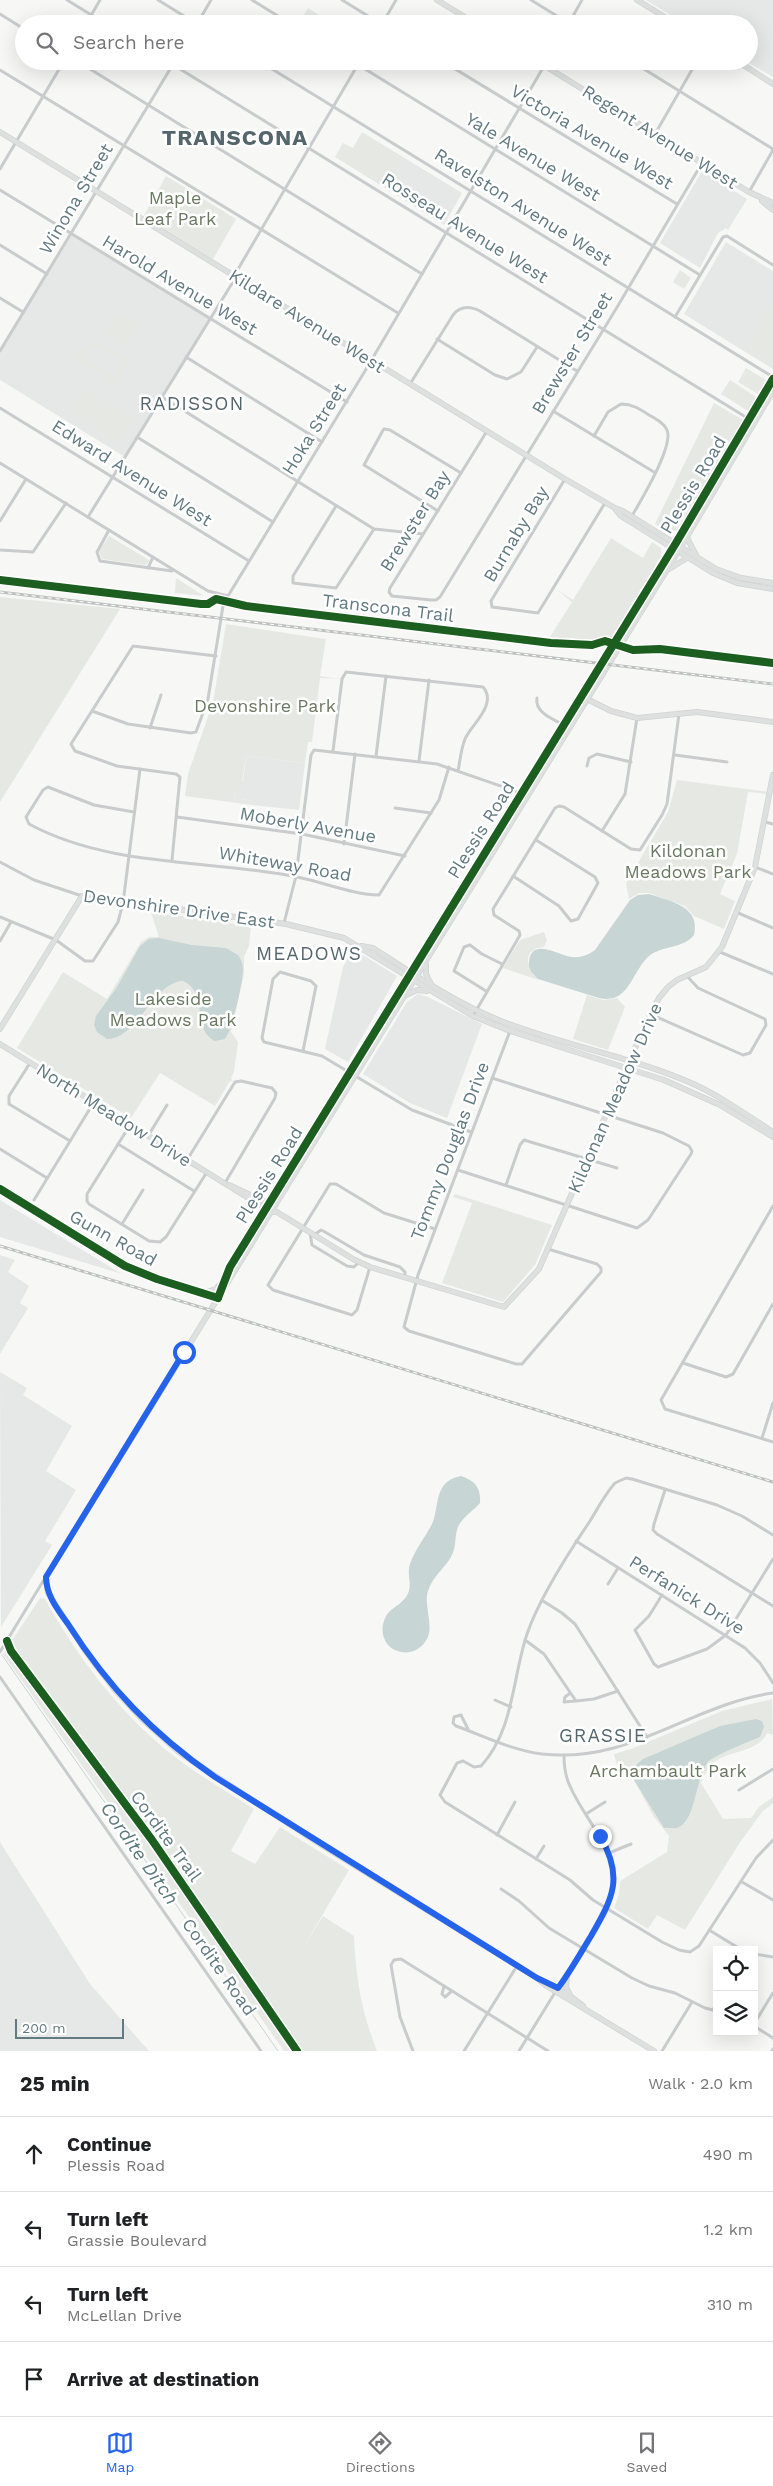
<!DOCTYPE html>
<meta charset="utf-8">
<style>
:root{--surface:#fff;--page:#f2f2f2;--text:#202124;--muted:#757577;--line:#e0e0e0;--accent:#2563eb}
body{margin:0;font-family:"Work Sans",sans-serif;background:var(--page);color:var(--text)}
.controls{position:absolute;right:15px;bottom:15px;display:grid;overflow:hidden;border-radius:0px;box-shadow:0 5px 20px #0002}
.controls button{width:45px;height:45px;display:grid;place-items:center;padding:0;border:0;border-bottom:1px solid var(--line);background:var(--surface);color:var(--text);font:25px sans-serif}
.scale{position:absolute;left:15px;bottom:12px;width:109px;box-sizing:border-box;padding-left:5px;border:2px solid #627a81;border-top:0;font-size:14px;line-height:18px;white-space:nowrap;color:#627a81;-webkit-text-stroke:4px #fff;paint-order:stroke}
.stop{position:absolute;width:15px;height:15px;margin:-11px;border:4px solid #2563eb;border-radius:50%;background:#fff}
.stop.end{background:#2563eb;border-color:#fff;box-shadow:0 1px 5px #0008}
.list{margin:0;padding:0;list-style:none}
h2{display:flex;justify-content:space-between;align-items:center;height:65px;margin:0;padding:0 20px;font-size:21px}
h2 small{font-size:16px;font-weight:400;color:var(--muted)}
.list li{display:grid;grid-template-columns:32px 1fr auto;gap:15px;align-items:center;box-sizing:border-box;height:75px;padding:0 20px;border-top:1px solid var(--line)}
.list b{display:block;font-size:19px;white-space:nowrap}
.list p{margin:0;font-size:16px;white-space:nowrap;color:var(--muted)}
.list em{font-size:16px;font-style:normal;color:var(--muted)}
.icon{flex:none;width:28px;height:28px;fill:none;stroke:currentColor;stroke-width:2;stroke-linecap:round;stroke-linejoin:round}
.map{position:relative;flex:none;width:773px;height:2051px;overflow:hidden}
.search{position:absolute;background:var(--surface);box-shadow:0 5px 20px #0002;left:15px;right:15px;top:15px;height:55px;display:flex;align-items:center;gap:12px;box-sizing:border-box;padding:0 18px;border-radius:28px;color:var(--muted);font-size:19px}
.sheet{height:365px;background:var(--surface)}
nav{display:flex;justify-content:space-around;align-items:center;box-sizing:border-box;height:70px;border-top:1px solid var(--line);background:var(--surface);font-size:14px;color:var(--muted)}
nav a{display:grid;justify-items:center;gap:2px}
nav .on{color:var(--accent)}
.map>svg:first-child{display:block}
.built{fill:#e6e7e7}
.green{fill:#e6e9e3;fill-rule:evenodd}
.water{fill:#c8d5d5}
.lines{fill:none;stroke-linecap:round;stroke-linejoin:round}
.stream{stroke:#c8d5d5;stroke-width:1}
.secondary-casing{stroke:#d2d4d4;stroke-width:6}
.street{stroke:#c9cbcc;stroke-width:3}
.secondary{stroke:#dedfdf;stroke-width:4.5}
.rail-casing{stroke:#bfc1c1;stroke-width:3}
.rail{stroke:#fff;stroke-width:1;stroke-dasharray:4;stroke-linecap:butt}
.cycleway-casing{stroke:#fff;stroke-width:11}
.cycleway{stroke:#1b5e20;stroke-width:8}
.route{stroke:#2563eb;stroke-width:6}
.labels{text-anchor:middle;stroke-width:5;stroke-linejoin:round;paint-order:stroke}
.street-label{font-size:18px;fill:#627a81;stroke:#fff}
.park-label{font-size:18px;fill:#6a7961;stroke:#fff}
.neighbourhood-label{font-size:19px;letter-spacing:1px;fill:#54666c;stroke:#fff}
.water-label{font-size:19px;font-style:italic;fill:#5d7a7c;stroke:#fff}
.district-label{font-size:22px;font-weight:bold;letter-spacing:1px;fill:#54666c;stroke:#fff}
</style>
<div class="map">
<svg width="773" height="2051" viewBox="0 0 773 2051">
<rect width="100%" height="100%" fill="#f7f7f6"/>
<!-- built -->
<g class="built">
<polygon points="646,0 773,0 773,77 746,61 749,61 749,24 685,24"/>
<polygon points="403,157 462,193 444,225 398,196 407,182 393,173"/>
<polygon points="702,171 747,199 728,230 726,228 718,233 700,268 660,243"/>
<polygon points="72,235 210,318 125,457 0,380 0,351"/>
<polygon points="726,242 773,271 773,369 684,314"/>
<polygon points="246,756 305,763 299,810 252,805 253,801 234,798 236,781 243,781"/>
<polygon points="353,949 397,976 348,1062 325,1049 343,967"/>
<polygon points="418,994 428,997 482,1024 447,1118 410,1103 363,1074 407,1002"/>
<polygon points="0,1200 122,1274 0,1237"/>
<polygon points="0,1255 15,1260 8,1272 29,1286 20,1303 28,1308 0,1354"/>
<polygon points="0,1372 27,1388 23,1395 72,1426 46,1471 76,1490 45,1541 52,1545 1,1627"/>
<polygon points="0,1842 90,1984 149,2051 0,2051"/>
</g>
<!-- green -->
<g class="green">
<polygon points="308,8 333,24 299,22"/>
<polygon points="362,132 403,157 394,173 407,182 398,196 335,157 343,143 353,148"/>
<polygon points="166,176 236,219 213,259 143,217"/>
<polygon points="680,270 691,278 684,289 673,282"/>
<polygon points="773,303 773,363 771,364 746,350 752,340 759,336 755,334"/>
<polygon points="121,316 141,319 126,345 103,331 114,319"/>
<path d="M96,340L123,355C129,365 127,375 116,380L119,382L117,386L70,358L72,354L79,358C79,347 85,341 96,340ZM96,344L119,359L122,366L116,375H109L84,359L86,350Z"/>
<polygon points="746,368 766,380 758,394 738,382"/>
<polygon points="730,380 756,397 748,411 721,394"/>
<polygon points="86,389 133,419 118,443 71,413"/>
<polygon points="714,403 743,420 678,530 669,532 655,524"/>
<polygon points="109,536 149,560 148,563 145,565 102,559 99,551"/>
<polygon points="611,538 643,558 652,542 661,548 661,557 610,641 550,637 572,602 556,589 573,600"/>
<polygon points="176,578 204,596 175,593"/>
<polygon points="0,597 120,609 0,802"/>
<polygon points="226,624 326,639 320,676 340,679 320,678 312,742 308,742 305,763 246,756 242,782 236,781 240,784 238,793 234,794 234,798 253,801 252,805 185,796 188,774 213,702"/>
<polygon points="677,780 769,792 768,794 748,792 737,854 720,894 735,901 724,929 694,916 685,906 649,893 639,893 629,899 626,883 668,812"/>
<polygon points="151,912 251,926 249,946 244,957 244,974 231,1032 238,1042 234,1072 231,1078 233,1082 230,1081 215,1106 160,1073 131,1118 17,1048 63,972 107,999 141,942 149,937 159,937"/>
<path d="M544,932L547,940L544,947C521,948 526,970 539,980L503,968L520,940Z"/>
<polygon points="587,995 603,1000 617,998 625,1007 608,1050 573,1039"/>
<polygon points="455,1194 552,1225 535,1265 503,1302 442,1283 472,1203 453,1197"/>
<path d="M40,1598L45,1599C77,1656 115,1707 165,1749C191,1771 225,1790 254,1809L231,1851L255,1864L280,1827L349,1870L304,1946L323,1916L354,1936C356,1978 361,2011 377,2051H284L3,1654Z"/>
<path d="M772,1699L773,1735L767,1733C758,1753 728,1750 713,1763C707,1768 704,1776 701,1783L723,1819L751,1818L759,1807L773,1797V1803L762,1812L739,1844L685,1930L657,1915L648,1929L614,1908L619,1894L620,1881L667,1852L669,1836L654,1817L629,1771L619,1774L614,1754L631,1749L722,1711Z"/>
</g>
<!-- water -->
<g class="water">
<path d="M649,894C670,901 701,906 694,935C683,949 663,945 649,956C632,971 629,1005 599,998L538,979C533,974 528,970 529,962C531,936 560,956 572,957C581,958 588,955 595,950L630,900L638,895Z"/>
<path d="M159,938L192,945L226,948L238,955C241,959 243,964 243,970C243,982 232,1031 225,1039L215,1041C191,1030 209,992 183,981C153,982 138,1039 107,1039L97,1032L94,1025L96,1016L117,987L140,946L149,939Z"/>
<path d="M461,1476C475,1481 481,1487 480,1503C474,1510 466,1515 461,1522C453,1531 458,1545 451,1557C444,1569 433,1576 428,1591C423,1607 436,1629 425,1642C418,1652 406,1655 395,1650C384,1645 380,1631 384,1621C388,1608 399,1607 406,1597C414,1586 406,1575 410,1564C415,1549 425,1538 432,1524C437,1513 436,1498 442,1488C447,1480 453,1478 461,1476Z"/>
<path d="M756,1719L762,1721L764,1727L760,1737C750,1741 713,1756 708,1762C695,1779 696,1819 679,1827C674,1830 669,1827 664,1828L634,1780C631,1770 635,1765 643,1759L720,1726Z"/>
</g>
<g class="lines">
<!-- stream -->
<polyline class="stream" points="2,1655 278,2051"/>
<defs>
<g id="secondary">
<polyline points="437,0 476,24"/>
<polyline points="637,0 676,24"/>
<polyline points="537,61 749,192 773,203"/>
<polyline points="737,61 773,84"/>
<polyline points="0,132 565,479 615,508 623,511 716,569 741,578 773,583"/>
<polyline points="762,201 773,210"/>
<polyline points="616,510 621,516 713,573 737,583 773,589"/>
<polyline points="687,538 696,555"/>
<polyline points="669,569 687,558"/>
<polyline points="587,699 611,711 637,718 697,712 773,722"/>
<path d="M361,946L373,948C415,975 455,1003 501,1021C562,1045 629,1056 689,1082C719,1095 745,1114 773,1132"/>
<polyline points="426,965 426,974 432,986"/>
<polyline points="406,995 417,990 427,991"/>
<polyline points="0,1029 82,896 286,924 344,938 473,1016 510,1031 664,1080 720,1105 773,1137"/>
<polyline points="0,1044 271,1212 277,1212 353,1259 370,1267 504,1307 539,1269 645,1025 659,998 668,987 677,980 706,967 722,947 755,867 773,775"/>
<polyline points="229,1185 270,1204"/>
<polyline points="0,1189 125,1266 157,1279 218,1298"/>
<polyline points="207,1292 216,1289 221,1283"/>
<polyline points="218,1294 230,1267 676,543 773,379"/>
<polyline points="567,1975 566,1987 570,1995"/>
<polyline points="539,1979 570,1996 583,2006"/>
<polyline points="654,2051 545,1985 537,1978 323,1846 180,1753 142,1719 115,1690 86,1652 48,1593 46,1577 678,552 773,391"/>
</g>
</defs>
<!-- secondary casing -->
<use href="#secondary" class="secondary-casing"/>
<!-- street -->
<g class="street">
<polyline points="67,0 106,24"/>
<polyline points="158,0 197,24"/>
<polyline points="252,0 291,24"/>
<polyline points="342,0 381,24"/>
<polyline points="531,0 570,24"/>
<polyline points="0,14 24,29"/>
<polyline points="569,23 582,0"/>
<polyline points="86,24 100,0"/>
<polyline points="197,24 211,0"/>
<polyline points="382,24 396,0"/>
<polyline points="77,61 422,274"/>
<polyline points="167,61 749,419"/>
<polyline points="259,61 773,377"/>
<polyline points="352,61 700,275"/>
<polyline points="442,61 677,204"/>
<polyline points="631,61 773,149"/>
<polyline points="0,70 398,313"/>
<polyline points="655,134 697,61"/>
<polyline points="0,169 64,61"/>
<polyline points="0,190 347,402"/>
<polyline points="749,192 773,150"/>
<polyline points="0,245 47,274"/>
<polyline points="234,276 360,61"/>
<polyline points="0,298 23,312"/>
<polyline points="675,317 723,237 727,236 773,265"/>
<polyline points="437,339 495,375 507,379 521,372 537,347"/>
<polyline points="0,351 175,61"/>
<polyline points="186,357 322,442"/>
<path d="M410,384L453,315C460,306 470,306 480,311L577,371"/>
<polyline points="162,397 374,529 423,534"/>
<polyline points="0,408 249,561"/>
<polyline points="553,411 654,472"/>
<polyline points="487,431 390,588 389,592 392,596 431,600 436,600 440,597 616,309 702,163"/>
<path d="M594,436L608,412L621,404C632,404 640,409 649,415C656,419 664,423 667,430C674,446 641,500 632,516"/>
<polyline points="137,437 273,522"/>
<polyline points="0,463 208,591 228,596"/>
<polyline points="565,479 491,601 492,607 538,613 605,503"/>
<polyline points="336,506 293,576 293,583 336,588 374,529"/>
<polyline points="438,511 364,465 382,432 384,429 390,430 461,473"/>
<polyline points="88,517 236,277"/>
<polyline points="0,521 26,479"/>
<polyline points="109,530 97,552 100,561 172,571"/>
<polyline points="0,550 33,552 66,503"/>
<polyline points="148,568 153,557"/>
<path d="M537,698C534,714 558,721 570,728"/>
<polyline points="92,711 128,724 191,733 196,732 208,699 223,606 228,596 368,366 547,61"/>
<polyline points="150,728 161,695"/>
<path d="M333,751L342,679L346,672L483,687C498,704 471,725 465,739C461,749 460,761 458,771"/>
<polyline points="675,755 727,762"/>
<polyline points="376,756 386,676"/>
<polyline points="419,761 429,680"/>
<polyline points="587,766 589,758 597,754 631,762"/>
<polyline points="395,808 431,813"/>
<path d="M134,812L94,805L48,787L43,790L26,817L29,824C111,868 208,859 297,877C323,882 354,895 379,895L439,800L449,767"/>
<polyline points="177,817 302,834 405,856"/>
<polyline points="765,822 773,824"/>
<polyline points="602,831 625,794 637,718"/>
<polyline points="344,844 355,754"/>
<polyline points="172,860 180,777 176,774 117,766 75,751 71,744 133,646 216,656"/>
<polyline points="0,862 34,880 82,896"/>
<polyline points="755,867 773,874"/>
<polyline points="513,876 559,906 571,921 578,919 598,883 595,877 536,840"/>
<polyline points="736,912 773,928"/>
<polyline points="0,917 56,940 85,961 93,961 118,922 123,903 140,769"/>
<polyline points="284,923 296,876 311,755 314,750 437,764 518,792 527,797"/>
<polyline points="0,941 11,922"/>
<polyline points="720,952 773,974"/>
<polyline points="486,991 454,971 464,947 470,945 482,954 502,964"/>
<polyline points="650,1014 743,1055 750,1053 766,1025 765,1019 698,988 687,976"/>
<polyline points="473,1016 520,935 519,931 494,915 493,909 555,808 559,806 564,807 631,849 640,850 662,815 667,804 679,714"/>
<polyline points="510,1031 418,1275 404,1327 409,1331 516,1364 522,1364 601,1272 601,1268 597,1264 548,1249"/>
<polyline points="303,1051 316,986 311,981 280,972 273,979 262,1038 264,1042 322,1056 412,1110 471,1132"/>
<polyline points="30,1063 9,1096 9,1104 70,1141"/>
<polyline points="130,1125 87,1194 87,1201 89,1204 149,1241 160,1242 166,1237 207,1172"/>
<polyline points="148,1136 167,1105"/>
<polyline points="118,1144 194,1191"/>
<polyline points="0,1149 47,1178"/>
<polyline points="187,1160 235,1082 241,1081 272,1088 276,1093 275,1098 225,1183"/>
<polyline points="458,1170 637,1228 648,1220 691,1154 692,1151 689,1146 663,1133 492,1078"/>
<polyline points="506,1185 520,1145 524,1140 617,1168"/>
<polyline points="34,1200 94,1102"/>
<polyline points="773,1206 661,1400 665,1409 773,1442"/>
<polyline points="122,1224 143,1190"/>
<polyline points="310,1233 312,1245 347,1266 354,1267 359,1262"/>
<polyline points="314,1235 321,1230 325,1232 364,1255 400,1267 405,1272 405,1277"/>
<polyline points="370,1267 357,1310 352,1315 273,1290 268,1285 330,1184 336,1184 384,1213 435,1229"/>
<polyline points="683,1363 726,1377 733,1374 773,1304"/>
<polyline points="762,1438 773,1403"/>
<polyline points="665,1490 654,1524 653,1530 657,1534 773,1606"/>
<path d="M773,1535L742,1516L717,1505L632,1479L626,1478L615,1483C605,1494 598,1508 590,1521C569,1552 539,1599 527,1634C512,1679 514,1730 481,1766L474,1767L463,1761L457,1763L440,1795L445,1802L570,1880L593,1900L662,1942L679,1950L690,1952L699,1946L756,1858L773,1840"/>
<polyline points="576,1541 745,1648 760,1663 773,1683"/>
<polyline points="608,1584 618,1568"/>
<polyline points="662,1595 649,1616 635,1630 654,1664 658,1667 707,1649 726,1635 773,1559"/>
<polyline points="543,1601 562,1613 575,1624 647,1737"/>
<polyline points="525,1640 544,1654 576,1701 594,1699 618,1691"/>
<polyline points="0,1652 45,1578"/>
<polyline points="0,1677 261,2051"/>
<polyline points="569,1694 565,1697 564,1702 575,1701"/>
<polyline points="495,1700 511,1707"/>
<path d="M468,1729L461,1715L454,1717L453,1723L456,1726C484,1736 511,1750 542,1754C631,1764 689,1705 773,1693"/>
<polyline points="739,1790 773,1769"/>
<polyline points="586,1814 605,1802"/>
<polyline points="497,1835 515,1802"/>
<polyline points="609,1853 631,1844"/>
<polyline points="536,1859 544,1846"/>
<polyline points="742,1882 773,1900"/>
<polyline points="501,1889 519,1901 549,1928 632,1978 649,1986 675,1993 705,2008 717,2011"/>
<polyline points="709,1930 742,1950"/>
<polyline points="754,1954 773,1957"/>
<polyline points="444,1986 442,1994 445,1997 452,1991"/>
<polyline points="713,2010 717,2002"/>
<polyline points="754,2024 773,1993"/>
<polyline points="754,2026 773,2038"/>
<polyline points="413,2051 400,2017 391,1965 394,1960 401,1959 548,2051"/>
<polyline points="464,2051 517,1966"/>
<path d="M519,2051L607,1908C630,1860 587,1826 570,1786C565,1776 564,1766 564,1755"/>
<polyline points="662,2051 692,2002"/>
<polyline points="772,2051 773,2049"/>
</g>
<!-- secondary -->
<use href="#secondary" class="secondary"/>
<defs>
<g id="rail">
<polyline points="0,592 773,684"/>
<polyline points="0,1246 773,1482"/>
</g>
</defs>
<!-- rail casing -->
<use href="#rail" class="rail-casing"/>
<!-- rail -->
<use href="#rail" class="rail"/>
<defs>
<g id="cycleway">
<polyline points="0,580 201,604 208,604 216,599 246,606 551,643 592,645 605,641 633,650 660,649 773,663"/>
<polyline points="0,1189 125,1266 157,1279 218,1298"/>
<polyline points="218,1298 230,1267 676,543 773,379"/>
<polyline points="7,1641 11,1651 152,1840 297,2051"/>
</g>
</defs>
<!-- cycleway casing -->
<use href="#cycleway" class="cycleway-casing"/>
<!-- cycleway -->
<use href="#cycleway" class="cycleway"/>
</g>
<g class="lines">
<!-- route -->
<path class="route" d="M184,1352L46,1577C46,1595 58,1610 68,1624C109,1688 153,1734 215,1777L537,1978L558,1988C570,1972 580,1954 591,1936C613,1898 624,1877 600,1836"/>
</g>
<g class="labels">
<!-- street labels -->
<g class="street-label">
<text transform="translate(592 137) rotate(31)" y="6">Victoria Avenue West</text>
<text transform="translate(660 137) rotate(32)" y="6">Regent Avenue West</text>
<text transform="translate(533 157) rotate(31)" y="6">Yale Avenue West</text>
<text transform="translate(76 199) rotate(-59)" y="6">Winona Street</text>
<text transform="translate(523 207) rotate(32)" y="6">Ravelston Avenue West</text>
<text transform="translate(465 228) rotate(32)" y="6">Rosseau Avenue West</text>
<text transform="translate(180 285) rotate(31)" y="6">Harold Avenue West</text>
<text transform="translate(307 321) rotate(32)" y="6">Kildare Avenue West</text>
<text transform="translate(572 353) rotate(-59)" y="6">Brewster Street</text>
<text transform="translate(314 429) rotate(-58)" y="6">Hoka Street</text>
<text transform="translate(132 473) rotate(32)" y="6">Edward Avenue West</text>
<text transform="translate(693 485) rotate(-59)" y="6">Plessis Road</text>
<text transform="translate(415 521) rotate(-58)" y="6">Brewster Bay</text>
<text transform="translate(516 534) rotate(-59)" y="6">Burnaby Bay</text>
<text transform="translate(388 608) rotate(7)" y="6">Transcona Trail</text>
<text transform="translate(308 825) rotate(10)" y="6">Moberly Avenue</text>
<text transform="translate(481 830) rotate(-58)" y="6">Plessis Road</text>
<text transform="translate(285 864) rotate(10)" y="6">Whiteway Road</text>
<text transform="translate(179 909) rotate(8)" y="6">Devonshire Drive East</text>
<text transform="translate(615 1098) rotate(-66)" y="6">Kildonan Meadow Drive</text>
<text transform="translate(114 1115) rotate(32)" y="6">North Meadow Drive</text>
<text transform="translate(450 1151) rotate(-69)" y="6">Tommy Douglas Drive</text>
<text transform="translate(269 1175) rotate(-58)" y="6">Plessis Road</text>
<text transform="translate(113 1238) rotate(29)" y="6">Gunn Road</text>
<text transform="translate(687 1595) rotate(32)" y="6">Perfanick Drive</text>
<text transform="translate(166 1836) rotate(54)" y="6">Cordite Trail</text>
<text transform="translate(219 1967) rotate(55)" y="6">Cordite Road</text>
</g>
<!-- park labels -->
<g class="park-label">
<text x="175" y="204">Maple<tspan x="175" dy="21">Leaf Park</tspan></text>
<text x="265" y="712">Devonshire Park</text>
<text x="688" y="857">Kildonan<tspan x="688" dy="21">Meadows Park</tspan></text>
<text x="173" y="1005">Lakeside<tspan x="173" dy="21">Meadows Park</tspan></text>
<text x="668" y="1777">Archambault Park</text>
</g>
<!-- neighbourhood labels -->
<g class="neighbourhood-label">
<text x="192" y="410">RADISSON</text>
<text x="309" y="960">MEADOWS</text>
<text x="603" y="1742">GRASSIE</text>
</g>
<!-- water labels -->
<g class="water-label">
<text transform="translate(140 1853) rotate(55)" y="7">Cordite Ditch</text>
</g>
<!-- district labels -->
<g class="district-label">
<text x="235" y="145">TRANSCONA</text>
</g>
</g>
</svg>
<div class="controls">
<button><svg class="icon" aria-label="locate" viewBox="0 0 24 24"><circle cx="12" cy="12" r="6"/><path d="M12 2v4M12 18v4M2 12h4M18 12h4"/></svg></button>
<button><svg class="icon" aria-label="layers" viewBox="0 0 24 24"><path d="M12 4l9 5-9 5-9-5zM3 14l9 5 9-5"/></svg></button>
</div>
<div class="scale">200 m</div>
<div class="stop" style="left:184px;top:1352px"></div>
<div class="stop end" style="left:600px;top:1836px"></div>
<div class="search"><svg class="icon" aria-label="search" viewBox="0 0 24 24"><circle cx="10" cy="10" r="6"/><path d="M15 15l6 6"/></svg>Search here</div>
</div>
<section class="sheet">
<h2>25 min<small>Walk · 2.0 km</small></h2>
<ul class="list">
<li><svg class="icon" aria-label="ahead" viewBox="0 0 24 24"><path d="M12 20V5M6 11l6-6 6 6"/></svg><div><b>Continue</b><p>Plessis Road</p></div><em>490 m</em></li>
<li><svg class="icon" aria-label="left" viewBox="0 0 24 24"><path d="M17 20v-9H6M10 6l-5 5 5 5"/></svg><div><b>Turn left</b><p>Grassie Boulevard</p></div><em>1.2 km</em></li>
<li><svg class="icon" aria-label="left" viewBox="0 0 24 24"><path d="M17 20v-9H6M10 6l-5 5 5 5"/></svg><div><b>Turn left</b><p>McLellan Drive</p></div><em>310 m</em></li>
<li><svg class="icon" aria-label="arrive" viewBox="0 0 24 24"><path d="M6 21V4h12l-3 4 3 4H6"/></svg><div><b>Arrive at destination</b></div></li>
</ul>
</section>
<nav>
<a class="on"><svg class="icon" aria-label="map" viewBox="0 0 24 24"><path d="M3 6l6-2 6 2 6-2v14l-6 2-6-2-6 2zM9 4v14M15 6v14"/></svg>Map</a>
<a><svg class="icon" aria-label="directions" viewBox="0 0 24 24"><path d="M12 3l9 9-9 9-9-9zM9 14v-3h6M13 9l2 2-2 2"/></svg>Directions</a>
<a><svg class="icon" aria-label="saved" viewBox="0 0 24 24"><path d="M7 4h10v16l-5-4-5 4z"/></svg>Saved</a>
</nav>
